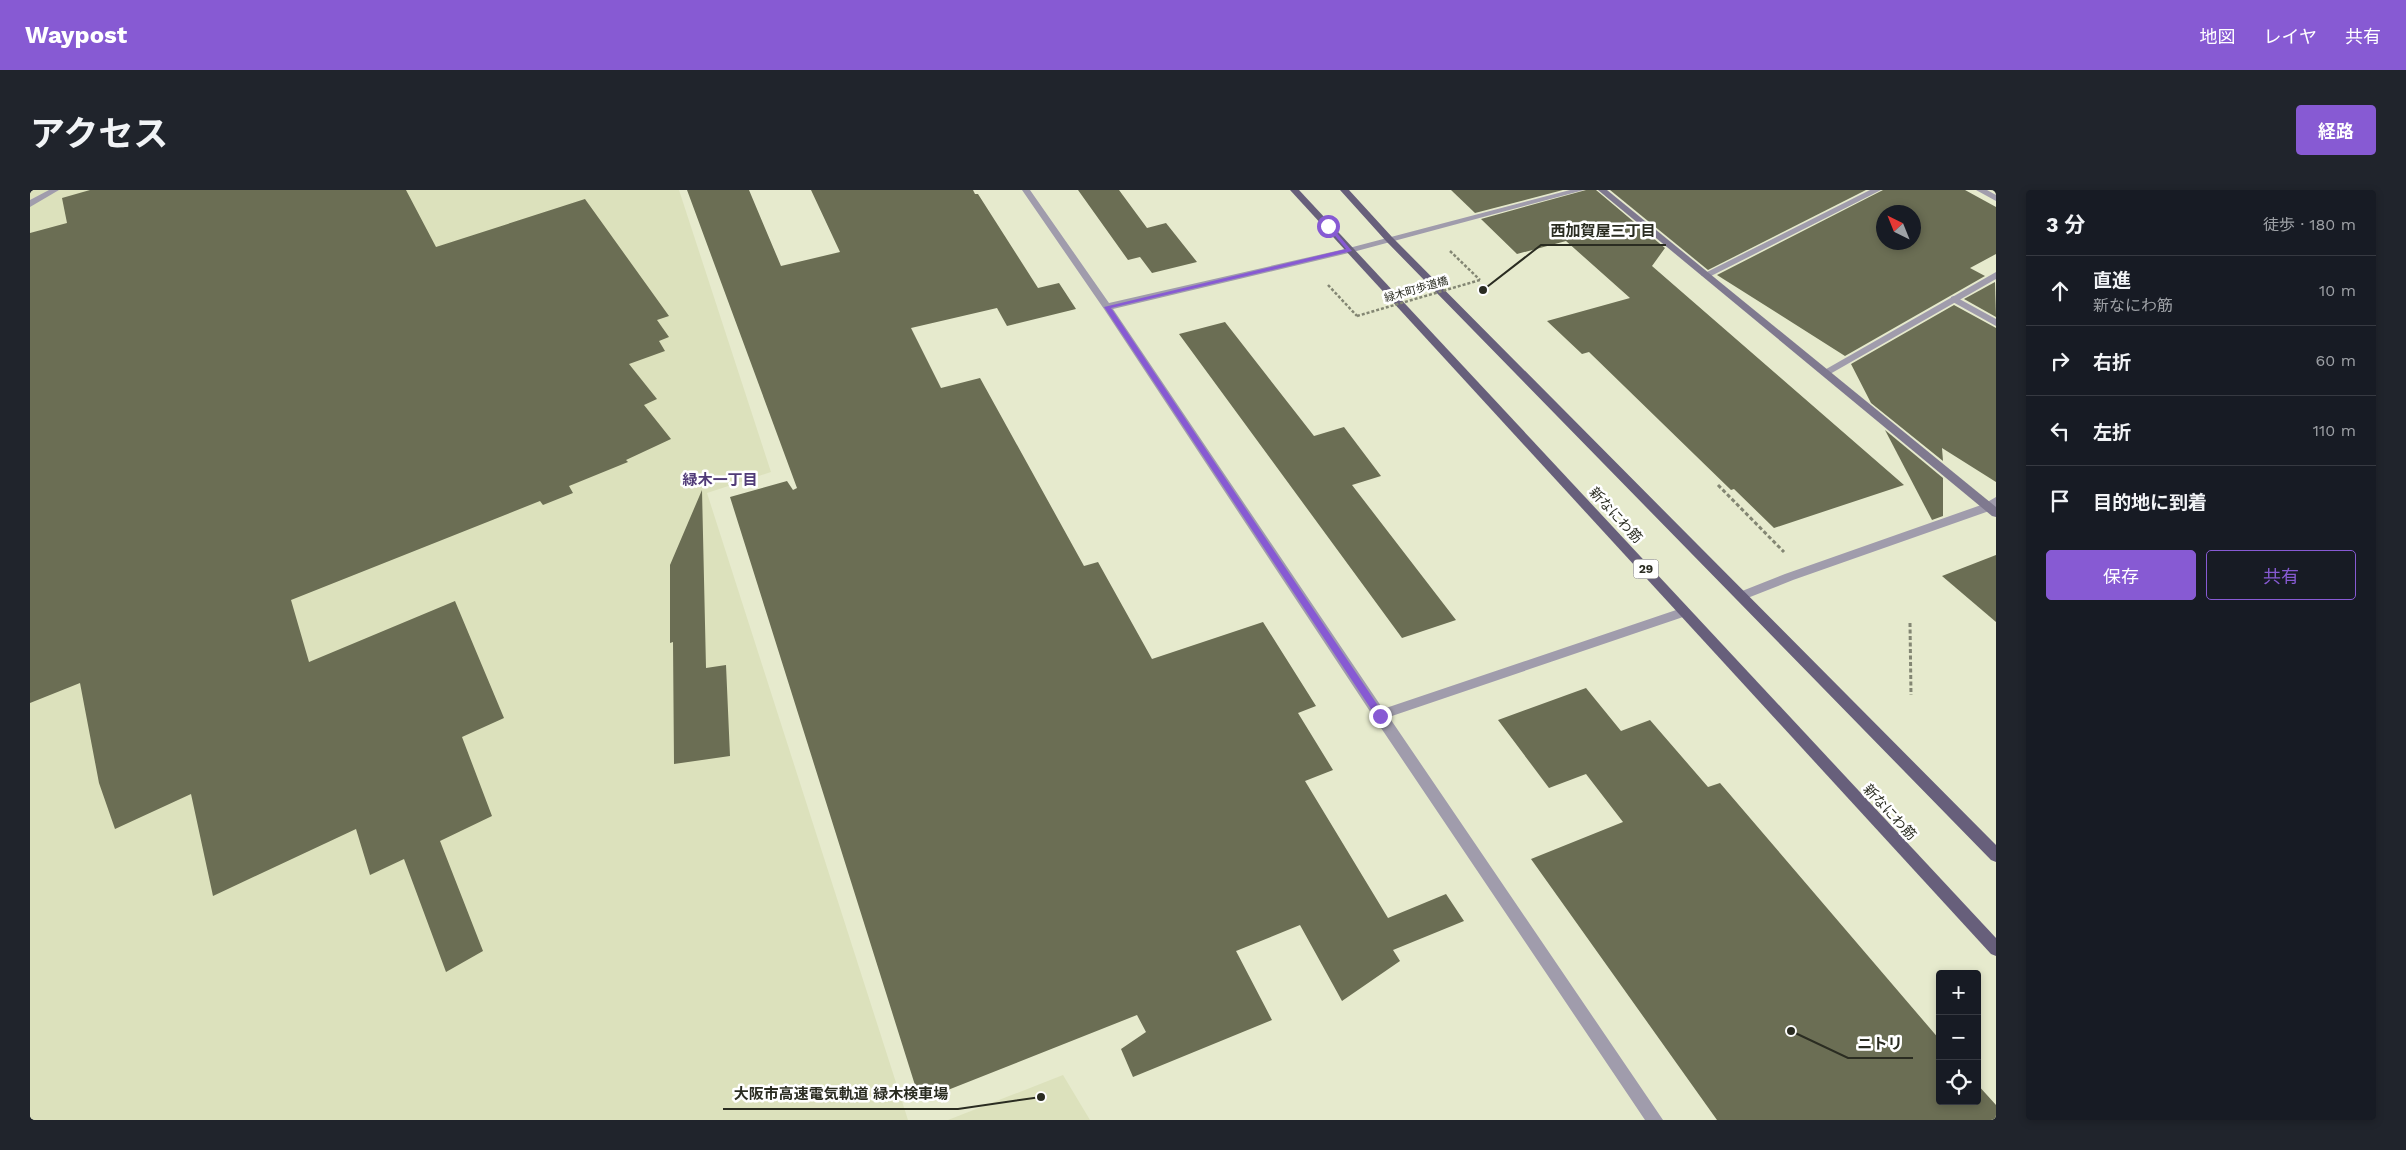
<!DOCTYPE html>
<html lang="ja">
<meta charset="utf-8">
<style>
:root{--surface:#171b24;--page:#20242c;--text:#f1f3f6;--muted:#9ea1a6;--line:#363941;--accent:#875ad3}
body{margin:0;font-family:"Work Sans","Noto Sans JP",sans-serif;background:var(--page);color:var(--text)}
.controls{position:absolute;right:15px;bottom:15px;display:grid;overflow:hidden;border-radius:5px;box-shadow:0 2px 8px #0003}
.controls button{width:45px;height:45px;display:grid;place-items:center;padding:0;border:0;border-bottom:1px solid var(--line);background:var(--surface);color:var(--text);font:25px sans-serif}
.compass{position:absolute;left:1846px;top:15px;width:45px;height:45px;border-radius:50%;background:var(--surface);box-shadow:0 2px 8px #0003;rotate:317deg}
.stop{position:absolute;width:15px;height:15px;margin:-11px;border:4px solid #875ad3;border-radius:50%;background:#fff}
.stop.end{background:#875ad3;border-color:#fff;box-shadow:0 1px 5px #0008}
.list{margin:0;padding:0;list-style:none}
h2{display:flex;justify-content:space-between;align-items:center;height:65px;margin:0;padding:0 20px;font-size:21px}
h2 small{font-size:16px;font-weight:400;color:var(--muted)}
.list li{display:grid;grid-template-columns:32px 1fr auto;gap:15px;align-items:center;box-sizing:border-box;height:70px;padding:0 20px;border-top:1px solid var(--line)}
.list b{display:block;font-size:19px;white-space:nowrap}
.list p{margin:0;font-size:16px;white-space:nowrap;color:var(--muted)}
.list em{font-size:16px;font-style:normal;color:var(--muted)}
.actions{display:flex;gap:10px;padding:15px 20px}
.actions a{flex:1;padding:11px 0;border:1px solid var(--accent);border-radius:5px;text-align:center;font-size:18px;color:var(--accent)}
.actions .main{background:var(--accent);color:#fff}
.icon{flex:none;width:28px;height:28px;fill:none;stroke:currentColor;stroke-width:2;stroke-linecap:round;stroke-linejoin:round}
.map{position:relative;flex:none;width:1966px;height:930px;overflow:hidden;border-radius:5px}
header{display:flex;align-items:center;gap:30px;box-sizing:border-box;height:70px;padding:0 25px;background:var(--accent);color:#fff}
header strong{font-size:24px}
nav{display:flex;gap:28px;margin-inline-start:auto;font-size:18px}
.intro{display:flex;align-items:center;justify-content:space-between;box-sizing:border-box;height:120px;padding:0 30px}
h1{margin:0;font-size:35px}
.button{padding:12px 22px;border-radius:5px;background:var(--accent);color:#fff;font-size:18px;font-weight:700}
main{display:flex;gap:30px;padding:0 30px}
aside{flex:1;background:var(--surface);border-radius:5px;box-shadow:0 2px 8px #0003}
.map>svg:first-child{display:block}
.built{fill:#dce1bc}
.building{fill:#6b6e54;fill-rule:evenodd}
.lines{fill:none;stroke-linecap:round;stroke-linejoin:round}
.path-far1{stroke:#838673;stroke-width:2.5;stroke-dasharray:3 2;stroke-linecap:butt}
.path{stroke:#838673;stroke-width:3;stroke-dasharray:4 2.5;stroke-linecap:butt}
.lane{fill:#a09cac;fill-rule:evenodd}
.street{fill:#a09cac;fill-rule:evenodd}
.secondary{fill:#7f798f;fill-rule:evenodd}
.primary{fill:#675f7b;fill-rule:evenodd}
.path-bridge{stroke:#838673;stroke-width:2.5;stroke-dasharray:3 2;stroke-linecap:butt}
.route{fill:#875ad3}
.labels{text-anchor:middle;stroke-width:5;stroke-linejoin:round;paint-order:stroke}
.far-street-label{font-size:11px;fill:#2a2c21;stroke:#fff}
.shield{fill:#fff;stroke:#6a6b64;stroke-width:1}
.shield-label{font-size:12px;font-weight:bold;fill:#2a2c21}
.street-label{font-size:14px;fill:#2a2c21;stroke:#fff}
.neighbourhood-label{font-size:15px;font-weight:bold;fill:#503b77;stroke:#fff}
.leader{fill:none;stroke:#2a2c21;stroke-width:2}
.callout-dot{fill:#2a2c21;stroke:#fff;stroke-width:2}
.callout-label{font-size:15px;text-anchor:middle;font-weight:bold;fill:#2a2c21;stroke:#fff;stroke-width:5;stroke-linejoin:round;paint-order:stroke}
</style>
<header>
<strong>Waypost</strong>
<nav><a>地図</a><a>レイヤ</a><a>共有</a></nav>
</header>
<div class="intro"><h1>アクセス</h1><a class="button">経路</a></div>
<main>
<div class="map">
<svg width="1966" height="930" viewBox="0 0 1966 930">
<rect width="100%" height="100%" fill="#e6eacd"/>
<!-- built -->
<g class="built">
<polygon points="0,0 649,0 741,282 677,303 878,930 0,930"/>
<polygon points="1033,885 1060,930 918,930"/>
</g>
<!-- building -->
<g class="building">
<polygon points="60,0 376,0 406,57 555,9 639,126 627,130 639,147 629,151 635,161 599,174 627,209 614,215 641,249 596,270 598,272 539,296 543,303 513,315 510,311 261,410 279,472 425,411 474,528 432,547 462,626 410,651 453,761 416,782 374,669 340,685 326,639 183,706 161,604 85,639 69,593 50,493 0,513 0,43 37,33 32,8"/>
<polygon points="657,0 719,0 751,76 810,62 781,0 943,0 945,4 948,4 1008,98 1029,93 1046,119 977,136 967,118 881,138 911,198 950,188 1054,376 1068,372 1122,469 1233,432 1286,516 1268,523 1303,580 1275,591 1358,728 1416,704 1434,731 1363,760 1370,771 1312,811 1270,735 1206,761 1242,830 1103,887 1091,859 1116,842 1107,825 890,911 700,307 757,291 763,300 767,298"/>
<polygon points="1048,0 1089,0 1117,38 1136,33 1167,72 1122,83 1110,67 1098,70"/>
<polygon points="1421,0 1533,0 1445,23"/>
<polygon points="1556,0 1566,0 1635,58 1622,76 1874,295 1744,338 1704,299 1701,300 1559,162 1552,164 1517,131 1600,108 1536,51 1487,64 1451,29"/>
<polygon points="1580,0 1836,0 1678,80"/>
<path d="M1853,0H1935L1966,17V64L1940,78L1955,86L1815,166L1687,85ZM1854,22H1884V52H1854Z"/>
<polygon points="1965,92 1966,127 1934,109"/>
<polygon points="1924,115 1966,138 1966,292 1912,258 1913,271 1841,213 1821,174"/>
<polygon points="1195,132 1284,246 1314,237 1351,286 1322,295 1426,430 1372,448 1149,144"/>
<polygon points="1855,240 1913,288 1913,326 1902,330"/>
<polygon points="672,300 676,478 696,475 700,566 644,574 643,452 640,453 640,375"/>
<polygon points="1966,365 1966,432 1912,386"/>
<polygon points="1556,498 1591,541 1620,530 1678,597 1690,593 1910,850 1910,911 1947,911 1947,894 1966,915 1966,930 1687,930 1501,669 1593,632 1556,584 1519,598 1468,530"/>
</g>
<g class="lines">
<!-- path-far1 -->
<g class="path-far1">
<polyline points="1420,61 1450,90"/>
<polyline points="1298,95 1327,126"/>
</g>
<!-- path -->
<g class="path">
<polyline points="1688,295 1754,362"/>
<polyline points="1880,433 1881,505"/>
</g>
<!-- lane -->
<g class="lane">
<polygon points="19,0 29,0 0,17 0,10"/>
<polygon points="1924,106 1966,129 1966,136 1921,111 1921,107"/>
</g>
<!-- street -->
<g class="street">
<polygon points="992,0 1000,0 1079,113 1319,58 1540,0 1554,0 1323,62 1083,119 1353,519 1655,417 1659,419 1661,422 1659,425 1359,527 1633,930 1615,930 1345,529 1074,119"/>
<polygon points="1840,0 1851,0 1679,87 1676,88 1671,85"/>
<polygon points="1946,0 1957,0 1966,5 1966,11"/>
<polygon points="1966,82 1966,89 1800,184 1792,184 1791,182"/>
<polygon points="1966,307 1966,317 1962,320 1763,390 1715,409 1707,409 1705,406 1707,403 1755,384 1954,314"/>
</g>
<!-- secondary -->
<polygon class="secondary" points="1568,0 1577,0 1966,317 1966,327 1962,326"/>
<!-- primary -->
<g class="primary">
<polygon points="1260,0 1269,0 1966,748 1966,766 1961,764"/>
<polygon points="1310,0 1319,0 1362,47 1966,655 1966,672 1961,670 1356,51"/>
</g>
<!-- path-bridge -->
<polyline class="path-bridge" points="1327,126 1450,90"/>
</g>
<!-- route -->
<polygon class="route" points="1296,35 1300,35 1322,61 1081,118 1353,523 1353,528 1347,528 1074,117 1316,59"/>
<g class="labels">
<!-- far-street labels -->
<g class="far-street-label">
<text transform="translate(1386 99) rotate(-16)" y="4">緑木町歩道橋</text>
</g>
<!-- shield labels -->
<rect class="shield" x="1603.5" y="369.5" width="25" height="19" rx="4"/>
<g class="shield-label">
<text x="1616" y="383">29</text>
</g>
<!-- street labels -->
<g class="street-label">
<text transform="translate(1586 325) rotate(47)" y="5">新なにわ筋</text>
<text transform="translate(1860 622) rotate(47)" y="5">新なにわ筋</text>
</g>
<!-- neighbourhood labels -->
<g class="neighbourhood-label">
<text x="690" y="295">緑木一丁目</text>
</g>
</g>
<!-- callouts -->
<path class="leader" d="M1453 100L1511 55H1636M1761 841L1818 868H1883M1011 907L928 919H693"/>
<g class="callout-dot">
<circle cx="1453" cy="100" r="5"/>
<circle cx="1761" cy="841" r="5"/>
<circle cx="1011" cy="907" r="5"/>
</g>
<g class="callout-label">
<text x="1573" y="46">西加賀屋三丁目</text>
<text x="1850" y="859">ニトリ</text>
<text x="811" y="909">大阪市高速電気軌道 緑木検車場</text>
</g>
</svg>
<div class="controls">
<button>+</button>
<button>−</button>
<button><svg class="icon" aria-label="locate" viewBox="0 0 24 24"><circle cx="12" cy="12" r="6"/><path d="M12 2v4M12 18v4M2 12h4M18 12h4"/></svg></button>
</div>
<svg class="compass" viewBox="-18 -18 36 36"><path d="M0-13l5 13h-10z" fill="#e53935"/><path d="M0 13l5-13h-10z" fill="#9ea1a6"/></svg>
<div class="stop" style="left:1298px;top:36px"></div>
<div class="stop end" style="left:1350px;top:526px"></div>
</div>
<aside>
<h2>3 分<small>徒歩 · 180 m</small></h2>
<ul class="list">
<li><svg class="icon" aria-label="ahead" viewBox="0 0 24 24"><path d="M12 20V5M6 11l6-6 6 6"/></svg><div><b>直進</b><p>新なにわ筋</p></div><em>10 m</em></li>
<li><svg class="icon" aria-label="right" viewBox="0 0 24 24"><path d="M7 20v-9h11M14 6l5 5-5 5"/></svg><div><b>右折</b></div><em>60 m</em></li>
<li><svg class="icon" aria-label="left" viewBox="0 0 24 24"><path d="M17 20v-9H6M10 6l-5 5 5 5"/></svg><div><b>左折</b></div><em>110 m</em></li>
<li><svg class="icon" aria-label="arrive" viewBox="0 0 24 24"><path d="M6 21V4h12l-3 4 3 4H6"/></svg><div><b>目的地に到着</b></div></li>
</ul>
<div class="actions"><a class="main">保存</a><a>共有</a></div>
</aside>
</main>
